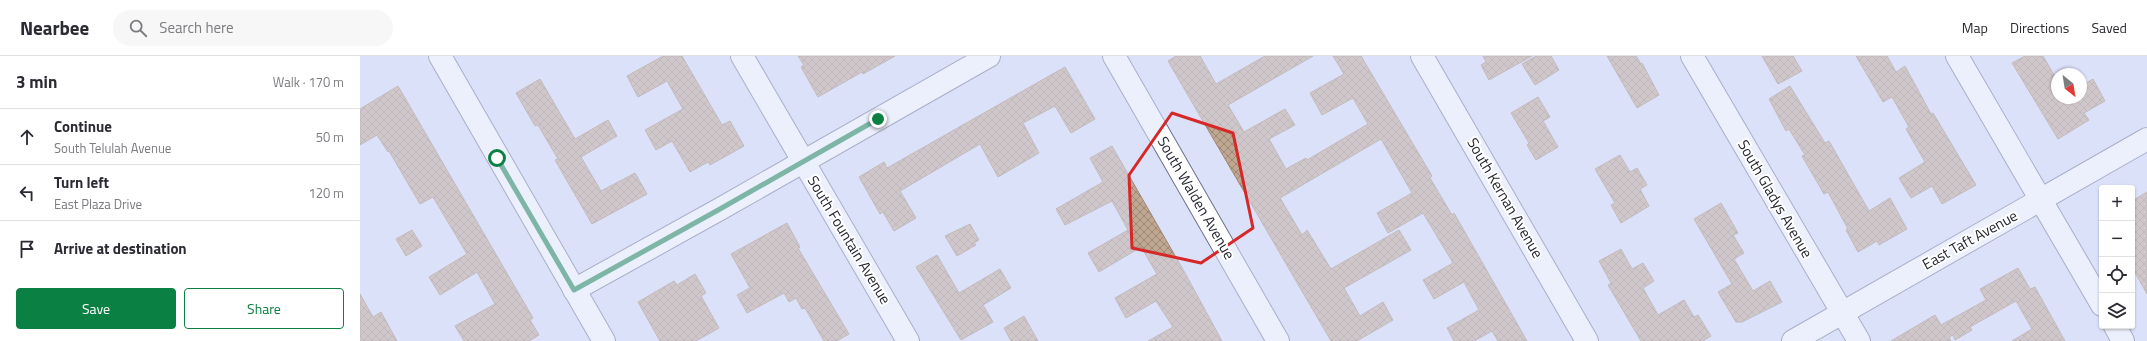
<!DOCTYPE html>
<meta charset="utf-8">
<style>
:root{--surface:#fff;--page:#f7f7f7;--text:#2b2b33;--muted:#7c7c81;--line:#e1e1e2;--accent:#0b8043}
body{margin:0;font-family:"Titillium Web",sans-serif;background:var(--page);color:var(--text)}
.controls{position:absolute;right:12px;bottom:12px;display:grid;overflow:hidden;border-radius:4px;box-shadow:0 1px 3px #0004}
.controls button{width:36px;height:36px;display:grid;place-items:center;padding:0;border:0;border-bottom:1px solid var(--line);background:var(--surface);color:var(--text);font:20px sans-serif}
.compass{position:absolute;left:1691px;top:12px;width:36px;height:36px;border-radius:50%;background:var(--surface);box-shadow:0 1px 3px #0004;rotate:150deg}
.stop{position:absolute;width:12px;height:12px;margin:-9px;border:3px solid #0b8043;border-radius:50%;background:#fff}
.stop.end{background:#0b8043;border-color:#fff;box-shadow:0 1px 4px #0008}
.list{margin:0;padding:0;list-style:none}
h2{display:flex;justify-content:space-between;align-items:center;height:52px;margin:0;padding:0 16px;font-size:17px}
h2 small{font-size:13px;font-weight:400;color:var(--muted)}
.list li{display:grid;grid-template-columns:26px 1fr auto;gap:12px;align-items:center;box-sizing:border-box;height:56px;padding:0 16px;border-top:1px solid var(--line)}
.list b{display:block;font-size:15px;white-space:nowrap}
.list p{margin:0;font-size:13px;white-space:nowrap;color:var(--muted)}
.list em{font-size:13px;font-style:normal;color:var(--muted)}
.actions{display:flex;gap:8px;padding:12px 16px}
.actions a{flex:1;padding:9px 0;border:1px solid var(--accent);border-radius:4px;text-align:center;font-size:14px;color:var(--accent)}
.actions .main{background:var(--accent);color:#fff}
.icon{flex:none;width:22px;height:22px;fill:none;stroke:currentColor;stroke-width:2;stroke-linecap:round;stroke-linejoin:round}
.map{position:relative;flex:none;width:1787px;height:285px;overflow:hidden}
header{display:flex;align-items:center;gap:24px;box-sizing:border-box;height:56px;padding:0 20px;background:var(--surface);border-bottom:1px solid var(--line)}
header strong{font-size:19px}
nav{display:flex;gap:22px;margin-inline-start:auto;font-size:14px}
.search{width:280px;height:36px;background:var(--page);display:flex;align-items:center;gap:10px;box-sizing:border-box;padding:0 14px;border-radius:22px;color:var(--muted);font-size:15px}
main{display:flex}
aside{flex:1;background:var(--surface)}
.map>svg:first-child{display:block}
.building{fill:url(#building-cross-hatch);stroke:#a08872}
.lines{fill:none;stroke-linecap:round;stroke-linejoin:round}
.minor-casing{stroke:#6c718d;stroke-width:24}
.minor{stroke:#fff;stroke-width:22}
.route{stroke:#0b8043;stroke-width:5}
.marked{fill:none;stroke:#d62828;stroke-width:3;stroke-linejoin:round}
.labels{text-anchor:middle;stroke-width:4;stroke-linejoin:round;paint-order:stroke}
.street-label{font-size:15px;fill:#242631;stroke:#fff}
</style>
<header>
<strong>Nearbee</strong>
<div class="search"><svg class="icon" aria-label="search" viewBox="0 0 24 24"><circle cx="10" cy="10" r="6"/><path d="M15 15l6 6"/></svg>Search here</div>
<nav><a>Map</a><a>Directions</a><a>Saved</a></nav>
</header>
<main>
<aside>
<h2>3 min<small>Walk · 170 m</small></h2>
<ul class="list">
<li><svg class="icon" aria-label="ahead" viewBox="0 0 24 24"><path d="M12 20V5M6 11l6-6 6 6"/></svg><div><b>Continue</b><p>South Telulah Avenue</p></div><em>50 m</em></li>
<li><svg class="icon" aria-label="left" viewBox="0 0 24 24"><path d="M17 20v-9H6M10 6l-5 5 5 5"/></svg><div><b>Turn left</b><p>East Plaza Drive</p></div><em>120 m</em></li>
<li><svg class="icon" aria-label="arrive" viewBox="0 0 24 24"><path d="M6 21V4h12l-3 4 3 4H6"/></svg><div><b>Arrive at destination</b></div></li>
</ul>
<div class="actions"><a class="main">Save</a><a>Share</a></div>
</aside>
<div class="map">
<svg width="1787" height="285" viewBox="0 0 1787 285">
<defs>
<pattern id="building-cross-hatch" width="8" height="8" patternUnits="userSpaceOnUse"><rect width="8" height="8" fill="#c0a791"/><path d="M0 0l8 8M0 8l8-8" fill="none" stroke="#9c8877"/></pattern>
</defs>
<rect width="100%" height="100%" fill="#dce1fa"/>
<!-- building -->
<g class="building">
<polygon points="303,0 322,0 362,69 370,65 384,90 350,109 348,106 330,116 312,85 296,94 285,74 323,53 307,25 278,41 267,20"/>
<polygon points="438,0 535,0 503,18 502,16 458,41 441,11 444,9"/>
<polygon points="816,0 840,0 856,28 905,0 953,0 868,49 884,76 925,53 935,69 909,83 926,113 946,102 947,104 1008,68 993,42 962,59 950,37 984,18 973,0 1001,0 1072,120 1070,122 1092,159 1094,157 1167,285 1138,285 1132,275 1114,285 1094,285 1087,272 1119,254 1104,226 1074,243 1063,224 1093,207 1063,157 1028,177 1017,157 1052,137 1021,83 920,142 942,179 947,174 971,213 1039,174 1051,194 984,232 1000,260 1023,246 1033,264 997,285 971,285 808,5"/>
<polygon points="1123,0 1172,0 1129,24 1121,9 1126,6"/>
<polygon points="1176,0 1191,0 1199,14 1175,29 1162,8"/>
<polygon points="1247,0 1276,0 1281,8 1282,7 1299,39 1277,52"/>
<polygon points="1402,0 1433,0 1442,15 1418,28"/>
<polygon points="1496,0 1527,0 1536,16 1545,10 1571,58 1573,57 1616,129 1582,148 1572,130 1551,142 1539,122 1565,106 1546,73 1549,71 1532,41 1523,46"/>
<polygon points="1665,0 1683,0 1697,24 1697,42 1721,42 1721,30 1733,23 1745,45 1724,57 1729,64 1698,83 1652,7"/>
<polygon points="705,11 735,63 711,77 695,50 663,67 679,97 638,121 620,88 540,135 556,162 534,175 523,156 520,158 499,121 524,106 527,112"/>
<polygon points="180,23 215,83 248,64 257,80 221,101 241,135 275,117 287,138 232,168 195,104 198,103 178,69 175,70 156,37"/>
<polygon points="38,30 173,262 170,264 179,279 169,285 104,285 95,270 135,248 117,216 80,239 69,221 107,198 73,141 60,148 29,95 28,96 17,79 0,89 0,53"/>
<polygon points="1430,30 1465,87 1469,85 1509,155 1530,142 1547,173 1519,189 1517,185 1498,196 1486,174 1488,173 1468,136 1464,138 1442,100 1445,99 1429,73 1426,75 1409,43"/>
<polygon points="1178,41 1190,61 1183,65 1198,91 1176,104 1167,89 1169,87 1151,57"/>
<polygon points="752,90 825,217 862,285 788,285 813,271 796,245 766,262 755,242 797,218 781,191 739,216 728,197 768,174 752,145 705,169 696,153 743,126 730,102"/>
<polygon points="1260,99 1270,116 1277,112 1287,129 1280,133 1289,150 1261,167 1251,149 1255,147 1235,113"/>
<polygon points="1787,136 1787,238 1772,211 1772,145"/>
<polygon points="1361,147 1378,177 1373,179 1384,197 1374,203 1393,235 1410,225 1422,246 1382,266 1376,266 1358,236 1372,228 1334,163"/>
<polygon points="427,167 440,191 438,192 489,278 477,285 464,285 445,252 442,253 436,242 429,246 424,237 387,257 377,239 390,232 371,198"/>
<polygon points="610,168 619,184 614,187 616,189 597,200 585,180"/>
<polygon points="52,174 62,190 46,200 36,183"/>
<polygon points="1261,193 1272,213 1283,207 1294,225 1283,232 1298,259 1324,244 1334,261 1338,259 1351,280 1343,285 1281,285 1248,229 1251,227 1239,205"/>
<polygon points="577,199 599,237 640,213 651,232 623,249 633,266 601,284 556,211"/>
<polygon points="1658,212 1670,233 1675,231 1705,285 1652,285 1672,273 1656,245 1610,271 1612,274 1595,284 1593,279 1589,281 1591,285 1531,285 1575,259 1581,269 1626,244 1620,233"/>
<polygon points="335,218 346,237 341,240 359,272 336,285 300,285 278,246 314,225 317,229"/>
<polygon points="0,238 13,261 21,256 37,285 0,285"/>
<polygon points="664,260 678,285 651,285 644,272"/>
</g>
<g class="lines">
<defs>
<g id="minor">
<polyline points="80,0 244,285"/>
<polyline points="382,0 548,285"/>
<polyline points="754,0 918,285"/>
<polyline points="1062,0 1227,285"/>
<polyline points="1332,0 1499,285"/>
<polyline points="1597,0 1742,249"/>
<polyline points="214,234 360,153 629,0"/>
<polyline points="1755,270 1763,285"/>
<polyline points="1433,285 1787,83"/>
</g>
</defs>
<!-- minor casing -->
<use href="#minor" class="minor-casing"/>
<!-- minor -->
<use href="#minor" class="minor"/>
</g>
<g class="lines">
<!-- route -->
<polyline class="route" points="137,102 214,234 360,153 518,63"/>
</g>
<!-- marked area -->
<path d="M0 0H1787V285H0ZM812,57L873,77L893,172L841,207L772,192L769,119Z" fill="#dce1fa" fill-opacity=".55" fill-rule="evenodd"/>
<path class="marked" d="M812,57L873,77L893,172L841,207L772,192L769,119Z"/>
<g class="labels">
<!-- street labels -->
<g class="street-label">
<text transform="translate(836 142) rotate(60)" y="5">South Walden Avenue</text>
<text transform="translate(1145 142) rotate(60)" y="5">South Kernan Avenue</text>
<text transform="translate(1415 143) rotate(60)" y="5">South Gladys Avenue</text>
<text transform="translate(489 184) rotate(59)" y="5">South Fountain Avenue</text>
<text transform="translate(1610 184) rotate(-29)" y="5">East Taft Avenue</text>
</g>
</g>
</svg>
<div class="controls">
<button>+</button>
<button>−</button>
<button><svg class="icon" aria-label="locate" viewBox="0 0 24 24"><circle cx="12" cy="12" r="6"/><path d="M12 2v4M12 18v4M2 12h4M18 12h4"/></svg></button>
<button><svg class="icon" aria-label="layers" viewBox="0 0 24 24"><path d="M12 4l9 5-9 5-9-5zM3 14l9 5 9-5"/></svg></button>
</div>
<svg class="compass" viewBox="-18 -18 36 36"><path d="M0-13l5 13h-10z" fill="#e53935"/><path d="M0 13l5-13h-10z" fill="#7c7c81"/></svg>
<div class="stop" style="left:137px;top:102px"></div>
<div class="stop end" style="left:518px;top:63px"></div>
</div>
</main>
